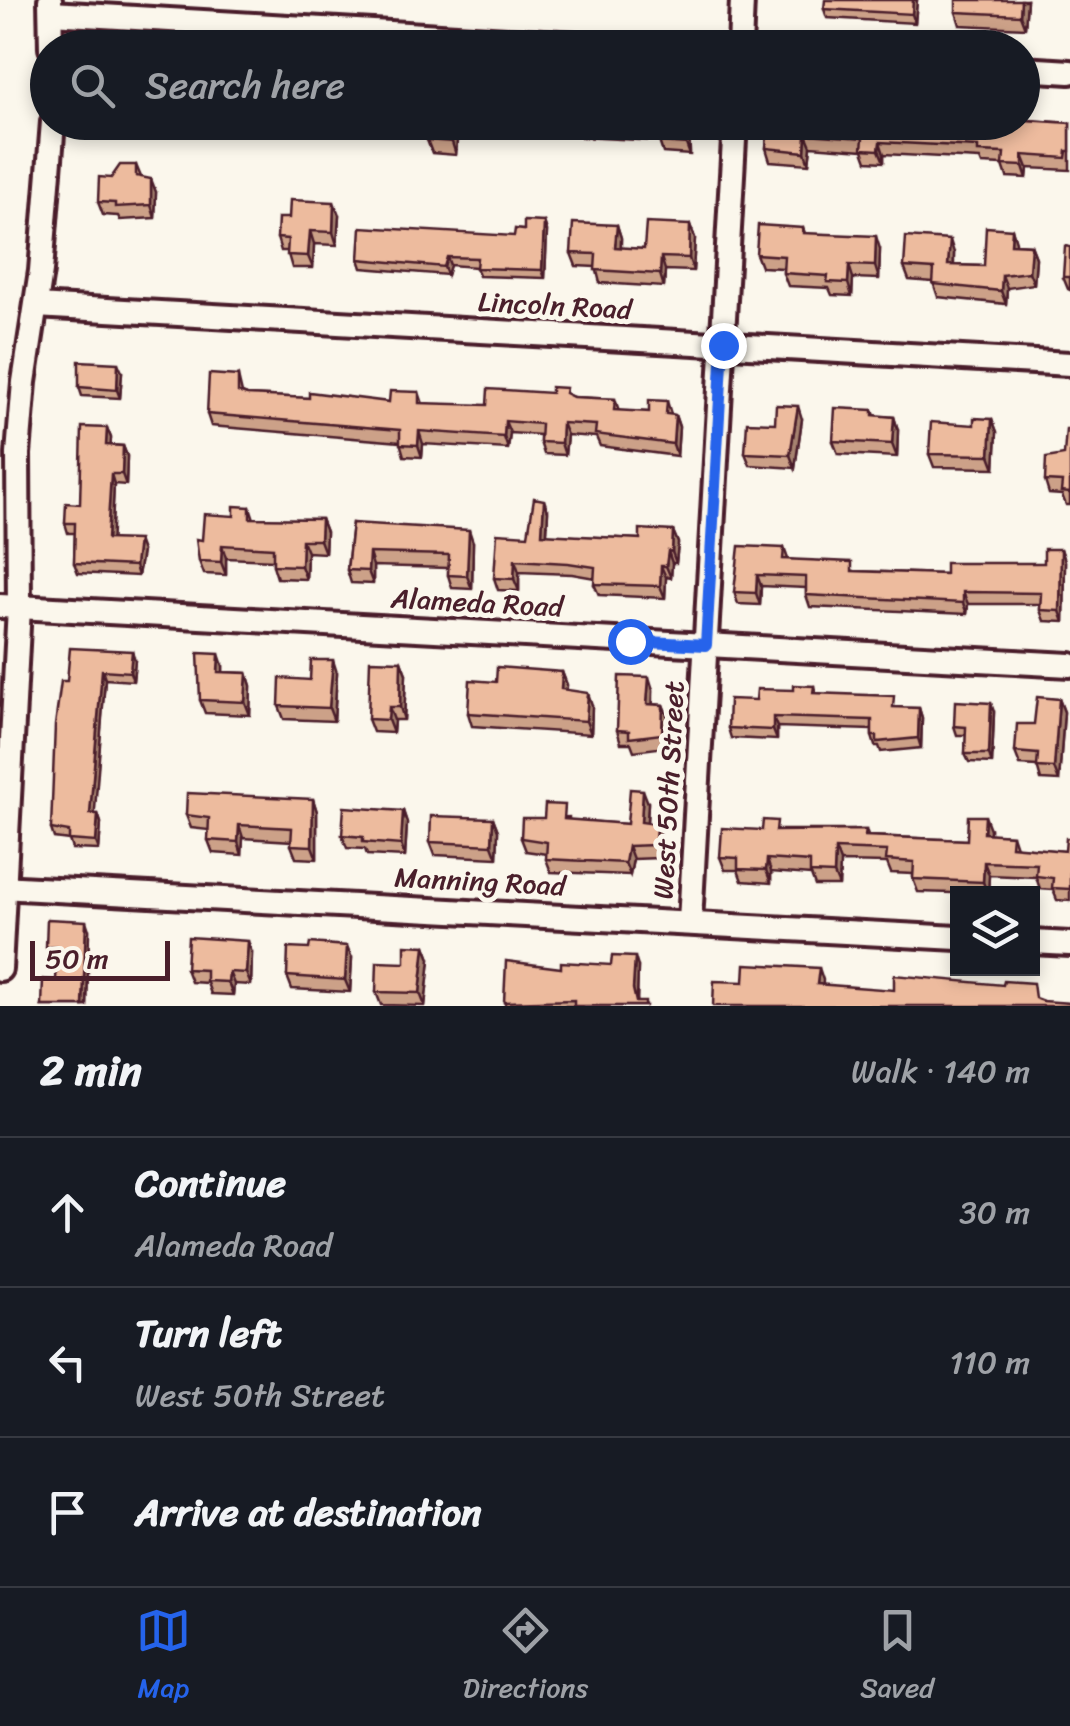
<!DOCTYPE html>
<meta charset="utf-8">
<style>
:root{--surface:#171b24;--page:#242831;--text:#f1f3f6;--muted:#9ea1a6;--line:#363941;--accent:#2563eb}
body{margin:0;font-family:Sriracha,sans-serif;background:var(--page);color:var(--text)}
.controls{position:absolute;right:30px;bottom:30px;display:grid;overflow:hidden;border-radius:0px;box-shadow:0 5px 15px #0003}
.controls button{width:90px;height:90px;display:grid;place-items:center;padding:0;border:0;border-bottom:2px solid var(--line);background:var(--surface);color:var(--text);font:50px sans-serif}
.scale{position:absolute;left:30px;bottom:25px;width:140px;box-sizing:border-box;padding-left:10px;border:5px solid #4a1f2b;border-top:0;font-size:28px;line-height:35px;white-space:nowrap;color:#4a1f2b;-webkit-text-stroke:8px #fbf7ec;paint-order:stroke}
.stop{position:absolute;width:30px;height:30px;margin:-22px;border:8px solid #2563eb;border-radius:50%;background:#fff}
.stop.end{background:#2563eb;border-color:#fff;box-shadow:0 2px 10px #0008}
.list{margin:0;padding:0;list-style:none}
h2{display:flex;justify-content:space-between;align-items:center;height:130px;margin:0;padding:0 40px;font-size:42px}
h2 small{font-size:32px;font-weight:400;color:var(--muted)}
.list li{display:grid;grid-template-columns:65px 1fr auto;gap:30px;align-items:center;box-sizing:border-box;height:150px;padding:0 40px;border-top:2px solid var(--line)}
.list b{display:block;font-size:38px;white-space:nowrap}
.list p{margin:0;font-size:32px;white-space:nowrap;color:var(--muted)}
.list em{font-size:32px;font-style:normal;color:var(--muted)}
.icon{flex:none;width:55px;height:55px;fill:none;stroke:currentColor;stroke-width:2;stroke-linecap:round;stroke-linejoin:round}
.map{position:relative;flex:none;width:1070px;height:1006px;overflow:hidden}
.search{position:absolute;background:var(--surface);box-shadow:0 5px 15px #0003;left:30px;right:30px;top:30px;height:110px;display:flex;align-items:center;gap:25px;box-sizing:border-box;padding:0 35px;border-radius:55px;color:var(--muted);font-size:38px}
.sheet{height:580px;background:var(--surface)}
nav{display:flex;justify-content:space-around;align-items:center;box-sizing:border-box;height:140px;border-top:2px solid var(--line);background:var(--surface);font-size:28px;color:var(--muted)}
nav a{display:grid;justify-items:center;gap:5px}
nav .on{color:var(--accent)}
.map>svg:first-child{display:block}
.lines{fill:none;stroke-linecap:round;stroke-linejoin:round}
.minor-casing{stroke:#4a1f2b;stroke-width:30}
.minor{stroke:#fbf7ec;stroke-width:22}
.wall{fill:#cca188;stroke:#4a1f2b;stroke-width:2.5}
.shaded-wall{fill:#a6836f;stroke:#4a1f2b;stroke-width:2.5}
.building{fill:#edbb9e;stroke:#4a1f2b;stroke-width:2.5}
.route{stroke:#2563eb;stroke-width:12}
.labels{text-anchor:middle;stroke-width:10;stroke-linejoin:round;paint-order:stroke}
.street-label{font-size:28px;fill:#4a1f2b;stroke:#fbf7ec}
</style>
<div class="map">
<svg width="1070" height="1006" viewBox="0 0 1070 1006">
<rect width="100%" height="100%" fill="#fbf7ec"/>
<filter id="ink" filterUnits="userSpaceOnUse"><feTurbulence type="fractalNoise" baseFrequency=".01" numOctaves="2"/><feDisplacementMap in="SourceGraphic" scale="20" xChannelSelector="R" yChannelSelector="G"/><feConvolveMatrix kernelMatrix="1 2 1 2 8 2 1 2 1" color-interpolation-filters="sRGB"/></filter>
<g filter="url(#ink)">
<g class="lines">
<defs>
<g id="minor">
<polyline points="50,0 51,48"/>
<polyline points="51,13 644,48"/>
<polyline points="740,48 742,0"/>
<polyline points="1022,69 1070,72"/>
<polyline points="36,306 1070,364"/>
<polyline points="0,606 1070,665"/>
<polyline points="0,887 958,938"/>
<polyline points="690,922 735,122"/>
<polyline points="1032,942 1070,944"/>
<polyline points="0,969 19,607 18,454 24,382 41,271 53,122"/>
</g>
</defs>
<!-- minor casing -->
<use href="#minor" class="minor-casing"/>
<!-- minor -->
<use href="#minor" class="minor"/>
</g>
<!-- wall -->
<g class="wall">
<polygon points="917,0 915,23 827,18 824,9"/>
<polygon points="1027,0 1025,28 960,25 956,12"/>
<polygon points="1029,120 1070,123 1070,170 1028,168 1027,178 1007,177 1003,165 982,164 980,159 884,154 884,162 867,161 863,150 811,146 809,164 770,161 766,148 768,122 1007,123"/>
<polygon points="103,122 152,122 151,131 105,129"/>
<polygon points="428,122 520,122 519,126 458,125 456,155 432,153 427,140"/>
<polygon points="689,122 690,155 663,153 659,141 581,137 577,126"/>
<polygon points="136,165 141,177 156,192 155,218 120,220 118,216 103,215 98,202 111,178"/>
<polygon points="339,215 337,245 314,244 313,268 292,268 287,251 281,251 277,238 289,218"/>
<polygon points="544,222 547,231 545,278 479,276 476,267 450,265 447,275 362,268 359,259 514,236 524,230"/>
<polygon points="617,225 621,238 621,248 644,249 690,225 695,238 693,271 665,270 664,287 600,283 596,267 576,266 571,253"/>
<polygon points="803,228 805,233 880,249 879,279 853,278 852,296 832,295 829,288 788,286 783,273 783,268 761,267 756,254"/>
<polygon points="1012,229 1016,244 1031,245 1036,258 1034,284 1007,288 1006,304 938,297 933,282 909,280 904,267 954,253 954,265 984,266"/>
<polygon points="1070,247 1070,290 1068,289 1063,277"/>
<polygon points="122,372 120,398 82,396 79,387"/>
<polygon points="238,376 242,393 247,395 389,402 419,392 423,404 460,406 487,405 568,395 573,397 615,399 619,411 649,412 667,401 671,414 675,415 679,427 677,456 600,446 596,437 567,435 565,455 544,454 540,442 540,435 510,433 508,449 423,444 422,457 404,456 400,442 211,426 207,414"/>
<polygon points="873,410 875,416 894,417 898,430 897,457 838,454 833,441"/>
<polygon points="802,419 795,468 750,465 745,453 775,423"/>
<polygon points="992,419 997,432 995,468 934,467 929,454"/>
<polygon points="107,428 111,438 110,445 123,446 127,456 126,485 114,484 111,539 142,551 138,576 78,573 74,563 75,533 68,533 65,523 80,504"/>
<polygon points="1070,429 1070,505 1066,505 1062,495 1049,494 1045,481 1064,455"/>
<polygon points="250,507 254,519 321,519 326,532 325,553 307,552 306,579 277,578 273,565 273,560 226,558 226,575 204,574 199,561 202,540 234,516"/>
<polygon points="548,511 547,535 640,539 673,531 678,543 676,563 672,563 671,578 666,577 665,598 599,595 594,584 595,578 572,574 519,572 519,591 498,590 494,578"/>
<polygon points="352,523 473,542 472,589 452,588 448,575 448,568 373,566 373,584 351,583 347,570"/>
<polygon points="784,548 788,559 855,571 945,574 1044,563 1061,549 1065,561 1064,622 1044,621 1040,610 1040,604 968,604 967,614 810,607 806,595 806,588 761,586 760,605 738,604 734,592"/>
<polygon points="135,660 133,681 105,679 94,814 98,814 101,823 99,850 72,849 69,840 54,838 51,829 67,681"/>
<polygon points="401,661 406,674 404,720 394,720 393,733 373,732 368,719"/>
<polygon points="223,666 223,672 247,673 251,686 250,715 205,713 200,700"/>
<polygon points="562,672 567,685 566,689 592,705 591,734 472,726 468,713 496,682"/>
<polygon points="337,673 334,721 284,719 279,706"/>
<polygon points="814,686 816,693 898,708 919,708 922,718 921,748 881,752 879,746 875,746 872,736 872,730 777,727 777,740 731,738 728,728 756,700"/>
<polygon points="653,690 653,704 663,705 668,717 666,747 634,751 631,743 621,743 617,730"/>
<polygon points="1059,699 1064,712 1059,781 1041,780 1037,766 1020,765 1015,752 1034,724"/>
<polygon points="994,712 992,763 969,762 965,754 966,735 957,735 954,726"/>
<polygon points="313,799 317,812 317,859 296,858 291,845 292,841 243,838 242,855 213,853 208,840 209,830 191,828 186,815"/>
<polygon points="648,803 647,823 661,836 659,858 633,859 630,875 551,872 546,859 547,854 526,851 521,838 544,818 569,817 569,820 627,824"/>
<polygon points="403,811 407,823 405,857 367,855 365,849 347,848 342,835"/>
<polygon points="493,818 498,831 497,858 435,855 430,842"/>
<polygon points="990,829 990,834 1012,835 1016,847 1065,851 1070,838 1070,901 1057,900 1053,890 1040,889 1036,877 989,875 988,894 918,892 913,879 913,874 891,873 887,863 840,862 839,886 815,886 811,875 771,872 771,883 742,881 738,870 725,870 720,857 762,830 866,830 868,836 967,840"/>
<polygon points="89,930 87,1006 42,1006 56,980 58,956 49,955 46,947"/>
<polygon points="425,946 430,959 425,1006 381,1005 376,992 405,963"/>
<polygon points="252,953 251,985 234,984 233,995 211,994 207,983 191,982 186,969"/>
<polygon points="352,958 350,992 292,989 287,976"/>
<polygon points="638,967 637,999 637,1002 647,1006 506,1006 504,1002 561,968"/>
</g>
<!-- shaded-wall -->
<g class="shaded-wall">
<polygon points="913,0 917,0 915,23 912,14"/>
<polygon points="1021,0 1027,0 1025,28 1020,15"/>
<polygon points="453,122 457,122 458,125 456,155 452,142"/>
<polygon points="685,122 689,122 690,155 686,144"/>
<polygon points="806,134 811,146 809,164 805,152"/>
<polygon points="880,142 884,154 884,162 879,150"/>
<polygon points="1023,155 1028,168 1027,178 1023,166"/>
<polygon points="151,179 156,192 155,218 151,205"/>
<polygon points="334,202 339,215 337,245 333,232"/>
<polygon points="544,222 547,231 545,278 542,270"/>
<polygon points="617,225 621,238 620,260 615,247"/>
<polygon points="690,225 695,238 693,271 689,258"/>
<polygon points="1012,229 1016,242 1016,256 1011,244"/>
<polygon points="310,231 314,244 313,268 308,256"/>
<polygon points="876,236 880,249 879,279 875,266"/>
<polygon points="950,240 954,253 953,277 948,265"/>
<polygon points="1031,245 1036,258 1034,284 1029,272"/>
<polygon points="447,257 450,265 447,275 444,267"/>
<polygon points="661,257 665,270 664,287 660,274"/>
<polygon points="849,265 853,278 852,296 848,283"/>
<polygon points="1002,275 1007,288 1006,304 1001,291"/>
<polygon points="118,363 122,372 120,398 117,390"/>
<polygon points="798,406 802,419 795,468 790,455"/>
<polygon points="675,415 679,427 677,456 673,444"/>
<polygon points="894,417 898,430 897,457 892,444"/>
<polygon points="992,419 997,432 995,468 990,455"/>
<polygon points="505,421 510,433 508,449 504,437"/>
<polygon points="562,423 567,435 565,455 561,443"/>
<polygon points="107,428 111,438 110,455 106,445"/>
<polygon points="419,431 423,444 422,457 418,445"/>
<polygon points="123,446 127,456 126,485 122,474"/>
<polygon points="111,474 114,484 111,549 107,539"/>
<polygon points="544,500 548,511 546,546 542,534"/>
<polygon points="321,519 326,532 325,553 320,540"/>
<polygon points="469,530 473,542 472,589 467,576"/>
<polygon points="673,531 678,543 676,563 672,552"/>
<polygon points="138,540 142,551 138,576 135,566"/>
<polygon points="302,540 307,552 306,579 301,566"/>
<polygon points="222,545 226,558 226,575 221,562"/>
<polygon points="1061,549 1065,561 1064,622 1060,611"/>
<polygon points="668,551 672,563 671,578 666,566"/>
<polygon points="369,553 373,566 373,584 368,571"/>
<polygon points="515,560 519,572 519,591 514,579"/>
<polygon points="661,566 666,577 665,598 660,586"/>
<polygon points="757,575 761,586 760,605 756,593"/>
<polygon points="963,592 968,604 967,614 963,603"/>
<polygon points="132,651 135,660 133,681 130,672"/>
<polygon points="219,654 223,666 223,685 218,672"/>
<polygon points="333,660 337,673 334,721 329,708"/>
<polygon points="401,661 406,674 404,720 400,707"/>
<polygon points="102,670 105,679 94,823 90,814"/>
<polygon points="562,672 567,685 566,701 561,689"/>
<polygon points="247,673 251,686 250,715 245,702"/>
<polygon points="649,677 653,690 652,717 647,704"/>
<polygon points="588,693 592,705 591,734 586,721"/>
<polygon points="1059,699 1064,712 1059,781 1054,768"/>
<polygon points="991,703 994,712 992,763 989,754"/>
<polygon points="663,705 668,717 666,747 662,734"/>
<polygon points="389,707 394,720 393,733 388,720"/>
<polygon points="919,708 922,718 921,748 918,738"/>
<polygon points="773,717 777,727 777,740 773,730"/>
<polygon points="643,790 648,803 646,835 641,822"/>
<polygon points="313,799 317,812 317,859 312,846"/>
<polygon points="403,811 407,823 405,857 401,845"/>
<polygon points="98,814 101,823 99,850 96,842"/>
<polygon points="985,816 990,829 989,846 984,833"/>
<polygon points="493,818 498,831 497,858 492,845"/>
<polygon points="656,824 661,836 659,858 655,845"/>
<polygon points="239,825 243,838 242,855 238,842"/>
<polygon points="628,846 633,859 630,875 625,863"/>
<polygon points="835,849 840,862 839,886 834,874"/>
<polygon points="767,859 771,872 771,883 766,870"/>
<polygon points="984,862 989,875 988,894 983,882"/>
<polygon points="86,921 89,930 87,1006 83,1006"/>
<polygon points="248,941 252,953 251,985 246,973"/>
<polygon points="347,946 352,958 350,992 345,980"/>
<polygon points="425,946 430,959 425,1006 420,993"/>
<polygon points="635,957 638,967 637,999 638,1006 633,989"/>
<polygon points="819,968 823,980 822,996 817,984"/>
<polygon points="229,972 234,984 233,995 228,982"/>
</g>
<!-- building -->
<g class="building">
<polygon points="825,0 913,0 912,14 824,9"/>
<polygon points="956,0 1021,0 1020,15 956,12"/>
<polygon points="1022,114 1027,114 1026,120 1070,123 1070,151 1067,151 1066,158 1023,155 1023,166 1003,165 1004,153 978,152 978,147 880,142 879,150 862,149 863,138 806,134 805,152 766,148 768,122 1007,123 1022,122"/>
<polygon points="428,122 453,122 452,142 427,140"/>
<polygon points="577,122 685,122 686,144 659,142 659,130 577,126"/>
<polygon points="120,165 136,165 136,176 151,179 151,205 115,207 115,203 98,202 99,177 111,178"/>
<polygon points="290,200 334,202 333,232 310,231 308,256 287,255 288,239 277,238 278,218 289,218"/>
<polygon points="524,221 544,222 542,270 476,268 477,258 447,257 444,267 359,259 361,227 514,236 515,229 524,230"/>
<polygon points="573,223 617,225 615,247 644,249 646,223 690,225 689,258 661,257 660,274 595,270 596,254 571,253"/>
<polygon points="758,225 803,228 803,233 876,236 875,266 849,265 848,283 827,282 828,276 783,273 784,256 756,254"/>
<polygon points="986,227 1012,229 1011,244 1031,245 1029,272 1002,275 1001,291 933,284 934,269 904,267 906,237 950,240 948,265 984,266"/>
<polygon points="1065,246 1070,247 1070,277 1063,277"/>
<polygon points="79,361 118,363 117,390 79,387"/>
<polygon points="209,374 238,376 238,392 247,395 309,398 309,392 389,402 390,391 419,392 419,403 487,405 488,389 551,393 551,387 566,388 565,393 573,397 615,399 614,410 649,412 649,400 667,401 666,414 675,415 673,444 595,434 596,425 562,423 561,443 540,442 541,424 505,421 504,437 419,431 418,445 400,444 400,430 207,414"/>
<polygon points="776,405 798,406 790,455 745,453 747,422 775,423"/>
<polygon points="835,408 873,410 873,415 894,417 892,444 833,441"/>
<polygon points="974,418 992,419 990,455 929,454 931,422 974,425"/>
<polygon points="82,427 107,428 106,445 123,446 122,474 111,474 107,539 138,540 135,566 74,563 75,523 65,523 66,503 80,504"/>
<polygon points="1066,429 1070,429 1070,493 1061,492 1062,482 1045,481 1046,458 1064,455"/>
<polygon points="534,498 544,500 542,534 640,539 640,529 673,531 672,552 668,551 666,566 661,566 660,586 594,584 595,567 568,563 515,560 514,579 494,578 497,533 528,535"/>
<polygon points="234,506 250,507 250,518 321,519 320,540 302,540 301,566 273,565 273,548 222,545 221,562 199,561 196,539 202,540 204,514 234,516"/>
<polygon points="352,523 469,530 467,576 448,575 449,555 369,553 368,571 347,570"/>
<polygon points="739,546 784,548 783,559 852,562 852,571 945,574 945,563 1044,563 1044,549 1061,549 1060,611 1040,610 1041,593 963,592 963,603 806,595 806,577 757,575 756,593 734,592"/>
<polygon points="70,648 132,651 130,672 102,670 90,814 98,814 96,842 69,840 69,832 51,829 55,725 61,681 67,681"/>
<polygon points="198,653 219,654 218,672 247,673 245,702 200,700"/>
<polygon points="311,660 333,660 329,708 279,706 280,678 310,680"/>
<polygon points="370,660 401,661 400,707 389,707 388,720 368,719"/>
<polygon points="497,667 562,672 561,689 588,693 586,721 468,713 470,680 496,682"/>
<polygon points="619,676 649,677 647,704 663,705 662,734 629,738 629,731 617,730"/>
<polygon points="794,685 814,686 813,693 894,696 893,707 919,708 918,738 877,742 877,736 872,736 872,720 773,717 773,730 728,728 729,699 756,700 757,689 794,690"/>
<polygon points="1037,697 1059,699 1054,768 1037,767 1038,754 1015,752 1017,724 1034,724"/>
<polygon points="955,701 991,703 989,754 965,754 966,727 954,726"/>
<polygon points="630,789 643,790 641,822 656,824 655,845 628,846 625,863 546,859 547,842 521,838 522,818 544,818 545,804 565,805 564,819 627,824"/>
<polygon points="187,793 313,799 312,846 291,845 292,828 239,825 238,842 208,840 209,818 186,815"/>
<polygon points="344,807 403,811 401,845 363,842 363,837 342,835"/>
<polygon points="431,816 493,818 492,845 430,842"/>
<polygon points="968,816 985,816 984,833 1012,835 1011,846 1065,851 1066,838 1070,838 1070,889 1052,888 1053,878 1036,876 1037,864 984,862 983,882 913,879 914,862 886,860 887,851 835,849 834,874 810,873 810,862 767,859 766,870 738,869 738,858 720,857 722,828 762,830 763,820 777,821 776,831 866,830 865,836 967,840"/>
<polygon points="47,919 86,921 83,1006 42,1006 43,979 56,980 58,947 46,947"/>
<polygon points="188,937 248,941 246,973 229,972 228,982 206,981 206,970 186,969"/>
<polygon points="310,943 347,946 345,980 287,976 288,948 309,949"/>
<polygon points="405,945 425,946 420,993 376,992 377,962 405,963"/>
<polygon points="612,956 635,957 633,989 636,1002 645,1002 645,1006 574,1006 574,1000 504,1002 506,961 561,968 561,962 611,965"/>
<polygon points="745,964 819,968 817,984 894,990 894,975 1003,985 1004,981 1033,983 1035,998 1043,1001 1070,1003 1070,1006 713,1006 714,981 744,982"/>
</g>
</g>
<g class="lines" filter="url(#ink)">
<!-- route -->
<polyline class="route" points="630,641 706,645 723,345"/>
</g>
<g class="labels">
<!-- street labels -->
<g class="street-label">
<text transform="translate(555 305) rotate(3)" y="10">Lincoln Road</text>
<text transform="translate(477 602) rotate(3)" y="10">Alameda Road</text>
<text transform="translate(668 790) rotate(-87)" y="10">West 50th Street</text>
<text transform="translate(480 881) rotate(3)" y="10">Manning Road</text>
</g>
</g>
</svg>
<div class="controls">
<button><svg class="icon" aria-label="layers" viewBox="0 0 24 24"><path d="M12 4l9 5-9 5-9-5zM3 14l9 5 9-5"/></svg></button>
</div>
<div class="scale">50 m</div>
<div class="stop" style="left:630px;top:641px"></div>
<div class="stop end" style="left:723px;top:345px"></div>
<div class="search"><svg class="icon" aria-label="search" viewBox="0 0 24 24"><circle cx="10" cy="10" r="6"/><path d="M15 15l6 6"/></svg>Search here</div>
</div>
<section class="sheet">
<h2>2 min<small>Walk · 140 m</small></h2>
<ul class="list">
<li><svg class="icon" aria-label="ahead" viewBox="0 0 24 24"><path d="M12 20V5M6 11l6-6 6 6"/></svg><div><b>Continue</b><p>Alameda Road</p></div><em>30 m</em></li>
<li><svg class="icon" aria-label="left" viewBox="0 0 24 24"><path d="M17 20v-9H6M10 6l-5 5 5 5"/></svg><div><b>Turn left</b><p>West 50th Street</p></div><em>110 m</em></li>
<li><svg class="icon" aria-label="arrive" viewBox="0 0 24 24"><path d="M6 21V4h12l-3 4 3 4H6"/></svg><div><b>Arrive at destination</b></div></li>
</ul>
</section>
<nav>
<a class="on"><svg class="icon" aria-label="map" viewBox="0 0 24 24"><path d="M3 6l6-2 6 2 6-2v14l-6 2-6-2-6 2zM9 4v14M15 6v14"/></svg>Map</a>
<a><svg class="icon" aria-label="directions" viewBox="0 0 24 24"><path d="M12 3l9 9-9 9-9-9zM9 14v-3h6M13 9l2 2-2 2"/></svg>Directions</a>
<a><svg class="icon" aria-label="saved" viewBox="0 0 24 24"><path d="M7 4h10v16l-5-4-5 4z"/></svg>Saved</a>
</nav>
